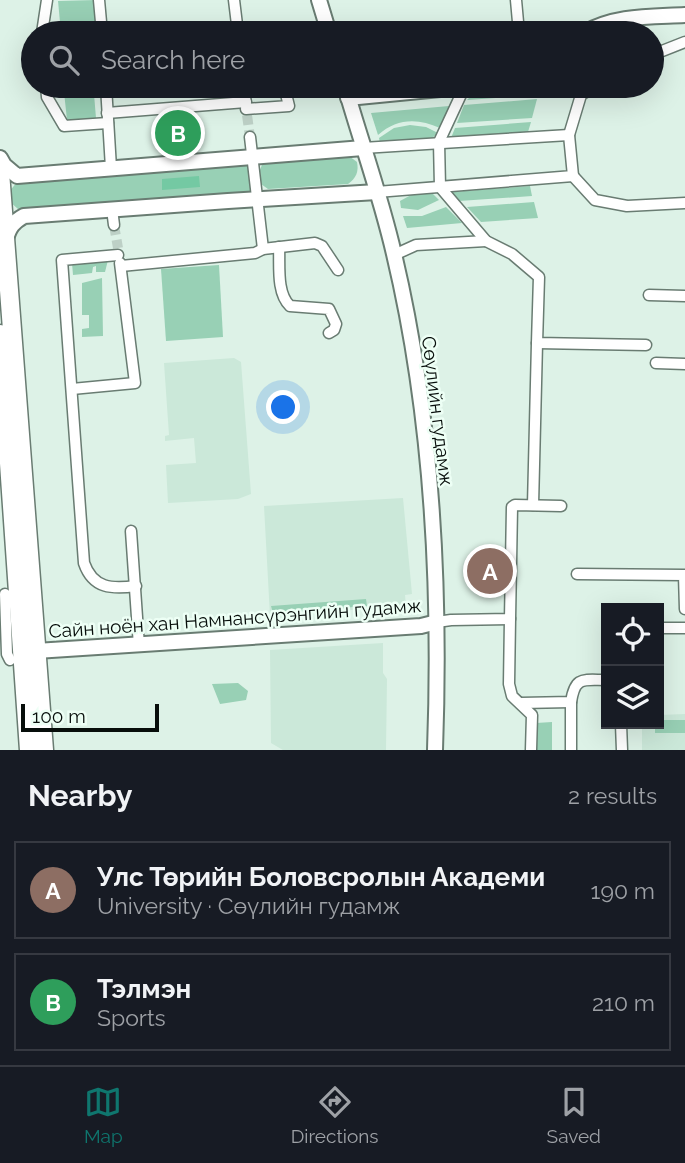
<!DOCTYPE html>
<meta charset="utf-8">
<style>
:root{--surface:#171b24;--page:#20242c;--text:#f1f3f6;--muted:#9ea1a6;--line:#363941;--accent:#0f766e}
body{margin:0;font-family:Raleway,sans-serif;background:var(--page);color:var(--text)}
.controls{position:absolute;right:21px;bottom:21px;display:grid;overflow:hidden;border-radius:0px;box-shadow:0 7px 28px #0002}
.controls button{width:63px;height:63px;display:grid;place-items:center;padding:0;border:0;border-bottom:2px solid var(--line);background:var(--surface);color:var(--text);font:35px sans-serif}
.scale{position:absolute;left:21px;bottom:18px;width:138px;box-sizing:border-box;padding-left:7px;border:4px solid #070e0b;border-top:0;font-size:19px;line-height:24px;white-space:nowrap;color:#070e0b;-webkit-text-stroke:5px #edfff5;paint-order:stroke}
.you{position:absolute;left:284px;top:408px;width:24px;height:24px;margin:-18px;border:5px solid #fff;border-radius:50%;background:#1a73e8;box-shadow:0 0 0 10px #1a73e833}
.badge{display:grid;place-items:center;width:46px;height:46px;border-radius:50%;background:var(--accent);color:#fff;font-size:23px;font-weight:700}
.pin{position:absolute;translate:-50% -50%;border:4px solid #fff;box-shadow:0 2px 7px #0006}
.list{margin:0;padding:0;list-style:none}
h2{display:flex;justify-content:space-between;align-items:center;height:91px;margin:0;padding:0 28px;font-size:30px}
h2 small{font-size:23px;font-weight:400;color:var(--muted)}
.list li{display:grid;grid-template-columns:46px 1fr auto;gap:21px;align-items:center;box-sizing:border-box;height:98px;margin:0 14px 14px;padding:0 14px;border:2px solid var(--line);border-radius:0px}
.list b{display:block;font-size:26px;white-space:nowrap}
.list p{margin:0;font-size:23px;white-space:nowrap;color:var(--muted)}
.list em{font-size:23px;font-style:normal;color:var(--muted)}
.icon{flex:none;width:38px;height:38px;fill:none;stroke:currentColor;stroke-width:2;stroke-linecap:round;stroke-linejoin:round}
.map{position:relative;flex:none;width:685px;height:750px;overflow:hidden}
.search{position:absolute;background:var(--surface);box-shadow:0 7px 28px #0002;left:21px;right:21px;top:21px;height:77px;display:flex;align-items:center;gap:18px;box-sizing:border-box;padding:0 24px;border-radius:38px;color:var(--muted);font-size:26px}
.sheet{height:315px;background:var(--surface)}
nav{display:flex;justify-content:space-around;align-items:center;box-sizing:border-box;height:98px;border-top:2px solid var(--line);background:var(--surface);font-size:19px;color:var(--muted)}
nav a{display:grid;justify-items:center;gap:4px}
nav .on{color:var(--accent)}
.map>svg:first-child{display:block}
.built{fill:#cbe8d9}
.green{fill:#98d0b5}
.water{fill:#74c9a3}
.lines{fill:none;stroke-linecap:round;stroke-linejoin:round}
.street-tunnel{stroke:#bdd0c6;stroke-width:10;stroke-dasharray:10 5;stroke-linecap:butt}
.street-casing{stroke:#697c72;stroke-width:13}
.secondary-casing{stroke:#697c72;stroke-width:18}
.highway-casing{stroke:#697c72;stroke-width:21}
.street{stroke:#fff;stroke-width:10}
.secondary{stroke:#fff;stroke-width:14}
.highway{stroke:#fff;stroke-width:18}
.labels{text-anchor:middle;stroke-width:5;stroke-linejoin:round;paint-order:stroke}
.street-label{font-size:19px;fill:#070e0b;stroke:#edfff5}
</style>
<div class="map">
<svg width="685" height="750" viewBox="0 0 685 750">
<rect width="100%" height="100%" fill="#ddf2e7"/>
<!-- built -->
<g class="built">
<polygon points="234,358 241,362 251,494 238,499 168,503 166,465 196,463 194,438 165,441 165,436 169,435 164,363"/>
<polygon points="403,498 412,594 405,595 406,606 270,616 264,506"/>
<polygon points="383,643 383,673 387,679 386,750 283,750 271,743 270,650"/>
<polygon points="685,714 685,750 642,750 642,724 659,724 659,715"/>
</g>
<!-- green -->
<g class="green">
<polygon points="96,0 98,33 61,33 58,1"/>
<polygon points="47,86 103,86 103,93 94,94 96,118 67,120 64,92 48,93"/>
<polygon points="539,89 538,95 467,100 472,95"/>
<polygon points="537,99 532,118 457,123 464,105"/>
<path d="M449,106L440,128C418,118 397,118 378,135L371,113Z"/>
<polygon points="531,122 528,132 451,138 455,128"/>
<polygon points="410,125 426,127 438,133 431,139 380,143 379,138 394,128"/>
<path d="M349,156L357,162C359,172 356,178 348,184L268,189L261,184L260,170L263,162Z"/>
<polygon points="246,161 250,166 252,190 248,195 25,211 18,209 9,201 9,192 17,182"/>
<polygon points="530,186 532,196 459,201 452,194 452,192"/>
<polygon points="427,192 433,194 439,200 418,210 401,208 400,201 411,195"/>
<polygon points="534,202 538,218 481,222 467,207"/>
<polygon points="446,207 462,223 407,228 403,216 422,216"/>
<polygon points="108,260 105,272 96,272 96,266 93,267 92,273 73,275 72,263"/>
<polygon points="219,265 223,337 166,341 161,269"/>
<polygon points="102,278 103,336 82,337 82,329 89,328 89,315 82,315 82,283"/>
<polygon points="366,599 367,606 273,613 271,606"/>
<polygon points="238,683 248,691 246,700 220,704 212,684"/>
<polygon points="659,720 685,720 685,733 655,733 655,724 659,724"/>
<polygon points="552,722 552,750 537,750 536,723"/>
</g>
<!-- water -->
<polygon class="water" points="199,176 200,187 162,190 162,179"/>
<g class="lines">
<!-- street-tunnel -->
<g class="street-tunnel">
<polyline points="247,115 250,137"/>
<polyline points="114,225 118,248"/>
</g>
<defs>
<g id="street">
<polyline points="99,0 102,33"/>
<polyline points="234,0 238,33"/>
<polyline points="516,0 519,33"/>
<polyline points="42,33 47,0"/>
<polyline points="652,55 685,42"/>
<polyline points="46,86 47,97 64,126 108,123"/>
<polyline points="106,86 111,168"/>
<polyline points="244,86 246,106"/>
<polyline points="465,86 439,142 440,187 486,241 512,254 539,277 537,343 646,345"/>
<polyline points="246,109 289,106 284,86"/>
<polyline points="107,113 246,102"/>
<polyline points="250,137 263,249"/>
<polyline points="363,148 569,135"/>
<polyline points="573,176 595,200 627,206 685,203"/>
<polyline points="377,192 573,176 569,135 581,95 595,86"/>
<polyline points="112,209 114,225"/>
<path d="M279,247C280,264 276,293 290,306L329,309L336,324L334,330L329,333"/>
<path d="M118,255L62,260L84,563C93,589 112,589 136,586"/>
<polyline points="394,255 416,245 486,241"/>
<polyline points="121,266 255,253 263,249 315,243 322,246 338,270"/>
<polyline points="649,295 685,296"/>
<polyline points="656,363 685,364"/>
<polyline points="72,389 135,383 120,263"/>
<polyline points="533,505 537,343"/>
<polyline points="131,531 139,646"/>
<polyline points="577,574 684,575 685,609"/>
<polyline points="5,594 7,654 10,660"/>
<polyline points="510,619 509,684 512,696 532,715 531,750"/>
<polyline points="437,622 451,620 510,619 512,507 515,505 561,506"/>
<polyline points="659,628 685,628"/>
<polyline points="571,702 571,750"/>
<path d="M521,703L571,702C575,676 583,680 606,680"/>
<polyline points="621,724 622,750"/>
</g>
<g id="secondary">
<polyline points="319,0 329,33"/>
<path d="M584,33C616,15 650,17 685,15"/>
<path d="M345,86C361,142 381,197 394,254C432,414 441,586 435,750"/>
<polyline points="348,98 471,86"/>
<polyline points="0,158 4,165 17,176 363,148"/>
<path d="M6,239C9,228 13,222 24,216L228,201L377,192"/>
<polyline points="36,651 421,626 437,622"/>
</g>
<g id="highway">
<polyline points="0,172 44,750"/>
<polyline points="0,334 29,750"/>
</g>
</defs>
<!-- street casing -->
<use href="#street" class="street-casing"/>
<!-- secondary casing -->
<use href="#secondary" class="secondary-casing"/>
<!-- highway casing -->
<use href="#highway" class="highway-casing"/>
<!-- street -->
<use href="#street" class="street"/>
<!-- secondary -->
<use href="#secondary" class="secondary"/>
<!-- highway -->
<use href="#highway" class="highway"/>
</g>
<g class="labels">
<!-- street labels -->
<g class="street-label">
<text transform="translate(438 411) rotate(83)" y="7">Сөүлийн гудамж</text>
<text transform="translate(235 618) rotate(-4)" y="7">Сайн ноён хан Намнансүрэнгийн гудамж</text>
</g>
</g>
</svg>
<div class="controls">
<button><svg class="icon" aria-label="locate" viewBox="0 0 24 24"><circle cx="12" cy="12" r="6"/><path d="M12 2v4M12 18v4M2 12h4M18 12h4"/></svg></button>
<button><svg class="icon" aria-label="layers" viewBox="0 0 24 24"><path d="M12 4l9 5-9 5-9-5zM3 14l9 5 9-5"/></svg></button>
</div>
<div class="scale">100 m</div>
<div class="you"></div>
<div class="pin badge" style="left:490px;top:571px;background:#8d6e63">A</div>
<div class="pin badge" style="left:178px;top:133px;background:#2e9e5b">B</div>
<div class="search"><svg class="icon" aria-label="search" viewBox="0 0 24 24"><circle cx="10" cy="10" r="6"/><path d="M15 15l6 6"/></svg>Search here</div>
</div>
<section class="sheet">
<h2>Nearby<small>2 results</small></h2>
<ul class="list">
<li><span class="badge" style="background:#8d6e63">A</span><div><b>Улс Төрийн Боловсролын Академи</b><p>University · Сөүлийн гудамж</p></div><em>190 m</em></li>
<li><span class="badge" style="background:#2e9e5b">B</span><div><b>Тэлмэн</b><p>Sports</p></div><em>210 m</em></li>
</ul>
</section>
<nav>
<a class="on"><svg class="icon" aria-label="map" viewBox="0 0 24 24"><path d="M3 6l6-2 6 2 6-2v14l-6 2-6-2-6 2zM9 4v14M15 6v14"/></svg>Map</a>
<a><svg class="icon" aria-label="directions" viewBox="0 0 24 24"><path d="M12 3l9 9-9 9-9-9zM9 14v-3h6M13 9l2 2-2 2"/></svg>Directions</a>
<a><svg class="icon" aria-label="saved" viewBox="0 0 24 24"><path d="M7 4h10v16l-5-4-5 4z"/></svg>Saved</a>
</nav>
